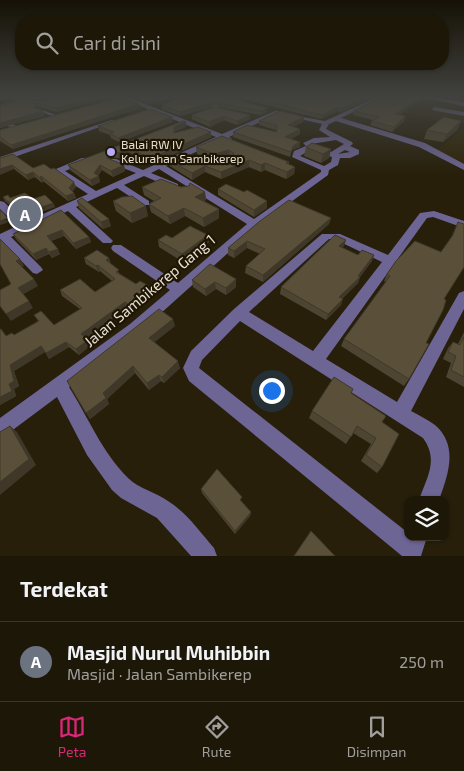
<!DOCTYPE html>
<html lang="id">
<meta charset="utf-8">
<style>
:root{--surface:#1d1708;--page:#2a2416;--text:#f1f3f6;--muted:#a09f9c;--line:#3b3629;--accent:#db2777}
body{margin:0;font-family:"Exo 2",sans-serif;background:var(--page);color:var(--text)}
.controls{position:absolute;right:15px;bottom:15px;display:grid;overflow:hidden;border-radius:10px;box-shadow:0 1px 4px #0004}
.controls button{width:45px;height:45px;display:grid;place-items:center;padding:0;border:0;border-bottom:1px solid var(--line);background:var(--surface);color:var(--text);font:25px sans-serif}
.you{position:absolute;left:271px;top:390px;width:18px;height:18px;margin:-12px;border:4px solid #fff;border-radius:50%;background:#1a73e8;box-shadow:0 0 0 8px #1a73e833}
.badge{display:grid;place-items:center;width:32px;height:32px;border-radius:50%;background:var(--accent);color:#fff;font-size:16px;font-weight:700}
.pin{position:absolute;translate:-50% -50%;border:2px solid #fff;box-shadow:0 1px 5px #0006}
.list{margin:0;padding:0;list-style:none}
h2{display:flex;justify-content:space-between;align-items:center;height:65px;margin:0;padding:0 20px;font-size:21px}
h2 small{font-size:16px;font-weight:400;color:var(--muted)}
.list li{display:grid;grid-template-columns:32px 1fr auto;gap:15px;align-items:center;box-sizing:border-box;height:80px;padding:0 20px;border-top:1px solid var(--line)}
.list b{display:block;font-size:19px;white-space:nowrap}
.list p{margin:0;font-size:16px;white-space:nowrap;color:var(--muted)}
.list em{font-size:16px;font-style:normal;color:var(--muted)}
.icon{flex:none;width:28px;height:28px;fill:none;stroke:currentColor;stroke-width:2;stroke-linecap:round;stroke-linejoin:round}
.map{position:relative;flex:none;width:464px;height:556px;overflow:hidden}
.search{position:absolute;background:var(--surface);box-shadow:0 1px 4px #0004;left:15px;right:15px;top:15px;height:55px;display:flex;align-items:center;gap:12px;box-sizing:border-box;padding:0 18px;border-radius:20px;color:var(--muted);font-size:19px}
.sheet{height:145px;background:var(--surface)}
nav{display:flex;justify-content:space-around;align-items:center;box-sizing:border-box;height:70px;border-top:1px solid var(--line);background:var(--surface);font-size:14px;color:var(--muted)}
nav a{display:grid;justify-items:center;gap:2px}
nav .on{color:var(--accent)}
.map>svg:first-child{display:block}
.built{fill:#2f2407}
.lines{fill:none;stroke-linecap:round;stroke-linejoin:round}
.minor{fill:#6d6594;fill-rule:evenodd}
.wall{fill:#4d4532}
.shaded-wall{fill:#3f3829}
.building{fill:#5a503a;stroke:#3f3829}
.poi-dot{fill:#b7abf8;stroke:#1e1503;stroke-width:2}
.labels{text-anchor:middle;stroke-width:4.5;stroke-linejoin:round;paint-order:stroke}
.far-poi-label{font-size:12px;fill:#e6e0d4;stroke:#1e1503;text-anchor:start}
.street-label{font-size:15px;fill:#e6e0d4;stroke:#1e1503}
</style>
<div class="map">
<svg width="464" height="556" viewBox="0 0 464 556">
<rect width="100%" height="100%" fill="#271f0a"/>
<!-- built -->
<g class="built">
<polygon points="391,97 423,100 429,98 464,104 464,123 446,119 442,122 403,112 411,106"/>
<polygon points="464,128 464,164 437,150"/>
</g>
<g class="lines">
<!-- minor -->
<g class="minor">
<polygon points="31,97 40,97 0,109 0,105"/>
<path d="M119,97H127L222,134L275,111H279V113L229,137L232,139L231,141L223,139L166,166L254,219L321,172V170L292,157L294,151L306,146L303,143L314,138L330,137L319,130L322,124L287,116V114L325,121L377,97H384L341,118L425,143L464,164V170L419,147L336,121L329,124L326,129L352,142L353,144L350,146L359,150V154L350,158H340L338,165L329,170L328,175L258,226L140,332L69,387C88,417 102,452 128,478C139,489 156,492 168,501C187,513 200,532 214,548L217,556H191L157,518L121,498L112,490L87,455L57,397L6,435L0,438V418L130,324L170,290L113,251L111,248L113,245H121L178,283L247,224L159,169L151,173L178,184V188H172L144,176L124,185L149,201V205H143L117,188L76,207L111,239L113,241L111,243H103L68,211L11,237L41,267L43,270L37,274L33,273L2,241H0V234L17,226L0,209V201L4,202L25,222L88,194L56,173V169L82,158H88V162L65,171L96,191L136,173L110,163V159H116L143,170L216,137ZM336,140L344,144L331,152L311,144ZM310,150L332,157L331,162L324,166L300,156ZM345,150L350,152L338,154Z"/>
<polygon points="420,97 432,97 464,102 464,106"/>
<polygon points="434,107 464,112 464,116 432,110"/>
<polygon points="37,108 59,116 54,117 37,110"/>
<polygon points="0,118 17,126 18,127 15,129 0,123"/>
<polygon points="112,120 117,121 0,162 0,157"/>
<path d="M434,211L464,221V228L433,217L427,218L326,359L397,402L459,293L464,291V309L411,411C419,415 428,420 435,425C459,446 448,475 439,500H419C427,477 439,460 423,438L240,321L202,360L199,368L407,532L408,530V537H427L421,556H402L189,381L183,368L191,351L234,309L322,234H340L388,255L420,213ZM329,239H334L382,262L313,351L249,312Z"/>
</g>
</g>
<!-- wall -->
<g class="wall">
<polygon points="61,97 112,97 57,112 36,106 36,108 45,116 0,128 0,106 29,98 42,102"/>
<polygon points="131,97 175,97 151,104"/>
<polygon points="227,97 267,112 261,115 219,107 219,108 250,115 250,119 237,125 224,120 210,127 192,119 192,115 212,108 212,107 180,116 162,109 162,105"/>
<polygon points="236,97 373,97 341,112 338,111 321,119"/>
<polygon points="382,97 423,97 422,99 399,115 405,116 404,121 392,132 370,125 372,121 373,120 353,115 354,111"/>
<polygon points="139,104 140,108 13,149 0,141 0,130"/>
<polygon points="172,117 173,122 119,142 111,138 110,135 99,131 98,126"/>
<polygon points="304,117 303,122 293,127 300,134 291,139 300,147 292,150 290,157 233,137 233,132 276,132 276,130 259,125 259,121"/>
<polygon points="186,127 174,132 175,133 211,137 155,163 151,161 147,162 130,153 119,158 110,157 110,159 124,165 125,171 113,177 102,170 98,176 100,182 92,186 70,170 68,165"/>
<polygon points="458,129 443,142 424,139 427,130"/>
<polygon points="222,136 289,162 289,164 295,167 294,174 286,179 265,170 261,172 249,167 221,179 205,172 192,180 170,166 169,160 213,162 231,157 229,156 214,160 197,154 196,147"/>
<polygon points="306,147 331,149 329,158 321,163 304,156"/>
<polygon points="0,158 33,168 76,187 72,191 74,193 76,198 68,201 43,181 42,183 35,177 28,180"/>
<polygon points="142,187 181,187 205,192 206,200 204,201 219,209 219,218 204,227 185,216 170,224 151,212 149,204 154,201 144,195"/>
<polygon points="218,189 244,192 267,201 267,208 254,217 218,195"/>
<polygon points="3,197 33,199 53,203 55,207 24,218 5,201"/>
<polygon points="77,201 111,226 103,229 79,208"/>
<polygon points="113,201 148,216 132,223 116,211"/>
<polygon points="61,210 89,237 91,242 76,249 64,236 51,241 60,254 52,258 49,254 36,260 16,239 13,234"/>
<polygon points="331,218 329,224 263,282 245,273 246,266 260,254 247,248 234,258 228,255 228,248 260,221"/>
<polygon points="458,222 444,299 426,343 409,379 404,386 341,346 344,339 386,282 384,281 387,274 441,252 451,238"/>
<polygon points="208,235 209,242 183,262 159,247 158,240"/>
<polygon points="344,246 342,248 358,255 374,255 372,261 360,277 358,283 342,299 341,305 326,320 280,294 281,287"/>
<polygon points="84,258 109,258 111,264 120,274 136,284 155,295 134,313 126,308 86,338 91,345 79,355 69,347 49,359 45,352 14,371 19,386 14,389 16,396 0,405 0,329 6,336 14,335 38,321 34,315 54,325 80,309 62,296 60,290 95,292 112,281 100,271 99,272 86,264"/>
<polygon points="236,279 236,287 226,295 216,289 206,296 193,287 192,280"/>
<polygon points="175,326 154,342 180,368 164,383 161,381 149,390 135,373 107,399 109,404 90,419 67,381"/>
<polygon points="464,332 464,387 446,377 451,363 443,359 448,348 453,342 458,344"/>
<polygon points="351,393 382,422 382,467 377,473 361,461 371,444 353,433 346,444 309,418 312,411"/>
<polygon points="201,489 242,501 242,502 251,512 250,516 235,534 202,493"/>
</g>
<!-- shaded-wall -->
<g class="shaded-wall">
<polygon points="97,97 112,97 57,112 56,108"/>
<polygon points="162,97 175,97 151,104 150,100"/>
<polygon points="366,97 373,97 341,112 342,108"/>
<polygon points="421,97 423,97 422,99 394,118 395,114"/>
<polygon points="212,102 212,106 180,116 180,112"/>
<polygon points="139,104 140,108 13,149 11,145"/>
<polygon points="338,107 338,111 321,119 322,115"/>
<polygon points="267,108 267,112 261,115 261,111"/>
<polygon points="43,111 45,116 0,128 0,123"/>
<polygon points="250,115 250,119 237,125 237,121"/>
<polygon points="224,116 224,120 210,127 209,122"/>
<polygon points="405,116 404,121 392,132 394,127"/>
<polygon points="172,117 173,122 119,142 118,138"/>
<polygon points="304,117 303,122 287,130 288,125"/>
<polygon points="461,121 458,129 443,142 447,134"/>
<polygon points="186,122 186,127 174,132 174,127"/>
<polygon points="300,129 300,134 285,142 285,137"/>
<polygon points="211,132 211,137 155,163 154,157"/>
<polygon points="300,142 300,147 292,150 290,157 293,146"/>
<polygon points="129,148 130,153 119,158 118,153"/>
<polygon points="331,149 329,158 321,163 323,154"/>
<polygon points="229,150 229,156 214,160 214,154"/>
<polygon points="109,152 110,157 108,164 107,158"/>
<polygon points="150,155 151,161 147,162 146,156"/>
<polygon points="249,160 249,167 221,179 221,172"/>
<polygon points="265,163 265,170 261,172 261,165"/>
<polygon points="12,165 14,169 0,175 0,169"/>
<polygon points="100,165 102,170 97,177 99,176 100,182 92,186 90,180"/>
<polygon points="124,165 125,171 113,177 111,171"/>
<polygon points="205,166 205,172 192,180 192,173"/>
<polygon points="295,167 294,174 286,179 287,172"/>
<polygon points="33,172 35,177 28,180 26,175"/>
<polygon points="41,176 43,181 42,183 40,178"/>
<polygon points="74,182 76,187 71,194 69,188"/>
<polygon points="205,192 206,200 196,205 195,197"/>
<polygon points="74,193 76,198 68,201 66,196"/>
<polygon points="267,201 267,208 254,217 254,210"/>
<polygon points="53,203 55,207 24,218 22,214"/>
<polygon points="146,206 148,216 132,223 130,213"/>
<polygon points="184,208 185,216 170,224 168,216"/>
<polygon points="219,209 219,218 204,227 203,218"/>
<polygon points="8,218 10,222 0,225 0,221"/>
<polygon points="331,218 329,224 263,282 263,275"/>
<polygon points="109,219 111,226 103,229 101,222"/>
<polygon points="62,230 64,236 49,242 47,236"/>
<polygon points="208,235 209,242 183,262 182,254"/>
<polygon points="89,237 91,242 76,249 73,243"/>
<polygon points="346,240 344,246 338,252 339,246"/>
<polygon points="247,241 247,248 234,258 234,251"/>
<polygon points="46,248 49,254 36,260 33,254"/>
<polygon points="58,249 60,254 52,258 49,252"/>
<polygon points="374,255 372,261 359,278 360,277 358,283 337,303 339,297 358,276"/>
<polygon points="109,258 111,264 108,266 106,260"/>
<polygon points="20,259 24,266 20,268 16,261"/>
<polygon points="98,265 100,271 99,272 96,266"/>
<polygon points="34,279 38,286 22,295 18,288"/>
<polygon points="236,279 236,287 226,295 226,288"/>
<polygon points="215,282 216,289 206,296 205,289"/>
<polygon points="154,289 155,295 134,313 132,307"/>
<polygon points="343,299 341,305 326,320 328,314"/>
<polygon points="29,301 33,308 11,321 6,314"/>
<polygon points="125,302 126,308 84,340 81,334"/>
<polygon points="173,319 175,326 151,345 149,338"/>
<polygon points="88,340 91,345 79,355 76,349"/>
<polygon points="66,342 69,347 49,359 46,353"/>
<polygon points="41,346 45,352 14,371 19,386 14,389 16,396 0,405 0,397 9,384 10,365"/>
<polygon points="178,361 180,368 164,383 162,377"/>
<polygon points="133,366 135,373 107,399 109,404 90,419 86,413 103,393"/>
<polygon points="159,375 161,381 149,390 147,383"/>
<polygon points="10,426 17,432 36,465 0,495 0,482"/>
<polygon points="251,512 250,516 235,534 235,531"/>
</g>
<!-- building -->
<g class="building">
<polygon points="61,97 97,97 56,108 34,103 35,108 43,111 0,123 0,106 29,98 42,102"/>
<polygon points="121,97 139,104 11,145 0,137 0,130"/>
<polygon points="141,97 162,97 150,100"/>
<polygon points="183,97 227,97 267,108 261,111 219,103 219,108 250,115 237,121 224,116 209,122 192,115 212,108 212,102 180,112 162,105"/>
<polygon points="251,97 366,97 342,108 338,107 322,115"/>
<polygon points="382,97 421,97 395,114 405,116 394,127 372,121 380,117 354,111"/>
<polygon points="150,109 172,117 118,138 110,133 114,132 98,126"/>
<polygon points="280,111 304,117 288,125 300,129 285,137 300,142 293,146 291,152 233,132 247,125 277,132 277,125 259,121"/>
<polygon points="444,117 461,121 447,134 427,130"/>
<polygon points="183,121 186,122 174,127 174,133 198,127 211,132 154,157 150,155 146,156 129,148 118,153 109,152 107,158 124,165 111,171 100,165 94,173 99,176 90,180 68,165"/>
<polygon points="222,136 289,162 286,163 295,167 287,172 265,163 261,165 249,160 221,172 205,166 192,173 169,160 185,153 213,162 232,157 234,153 229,150 214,154 196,147"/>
<polygon points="312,143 331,149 323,154 306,147"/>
<polygon points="13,154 33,168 44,164 51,169 54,168 74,182 69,188 74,193 66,196 41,176 40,178 33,172 26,175 12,165 0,169 0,158"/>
<polygon points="161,179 181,187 189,186 190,183 205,192 195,197 219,209 203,218 184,208 168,216 149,204 161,198 142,187"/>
<polygon points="226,184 244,192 247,190 267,201 254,210 218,189"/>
<polygon points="25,193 33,199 45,195 53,203 22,214 3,197 8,195 10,198"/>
<polygon points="132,196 146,206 130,213 113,201 122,197"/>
<polygon points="82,198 109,219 101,222 77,201"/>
<polygon points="289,200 331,218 263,275 246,266 265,249 247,241 234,251 228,248 260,221"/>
<polygon points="0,210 8,218 0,221"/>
<polygon points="61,210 89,237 73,243 62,230 47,236 58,249 49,252 46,248 33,254 13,234"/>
<polygon points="458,222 464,224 464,267 444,299 446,300 443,310 426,343 429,344 409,379 344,339 390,276 387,274 396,261 415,241 441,252 453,235"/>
<polygon points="190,226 208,235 182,254 158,240 166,235 172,238"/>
<polygon points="335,235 346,240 339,246 358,255 362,250 374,255 358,276 360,277 339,297 343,299 328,314 281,287"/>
<polygon points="0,239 20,259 16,261 34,279 18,288 29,301 6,314 0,306 0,290 11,284 0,264"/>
<polygon points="97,250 109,258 106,260 119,270 116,272 136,284 140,281 154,289 132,307 125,302 81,334 88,340 76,349 66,342 46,353 41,346 10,365 14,381 9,384 12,391 0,397 0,329 1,329 6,336 12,333 14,335 39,321 34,315 41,311 54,325 82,308 60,290 80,279 95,292 115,279 98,265 96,266 84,258"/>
<polygon points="210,264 236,279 226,288 215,282 205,289 192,280"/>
<polygon points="159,309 173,319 149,338 178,361 162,377 159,375 147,383 133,366 103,393 106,398 86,413 67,381"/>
<polygon points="464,337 464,377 451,370 456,356 448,352 453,342 460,345"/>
<polygon points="334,377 353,389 351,393 386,416 382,422 399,434 382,467 366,455 376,438 357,426 351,437 312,411"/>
<polygon points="10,426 29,459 0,482 0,432"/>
<polygon points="217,469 242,497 240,500 251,512 235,531 201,489"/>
<polygon points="311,531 335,556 294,556"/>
</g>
<!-- sky -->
<linearGradient id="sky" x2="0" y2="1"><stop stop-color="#151106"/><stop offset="0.55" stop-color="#41423e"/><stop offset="1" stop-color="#41423e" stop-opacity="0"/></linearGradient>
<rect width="464" height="175" fill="url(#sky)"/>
<!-- markers -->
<circle class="poi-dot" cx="111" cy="152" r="5"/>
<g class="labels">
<!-- far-poi labels -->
<g class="far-poi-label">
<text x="121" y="149">Balai RW IV<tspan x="121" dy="14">Kelurahan Sambikerep</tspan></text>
</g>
<!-- street labels -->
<g class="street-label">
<text transform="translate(150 291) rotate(-40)" y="5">Jalan Sambikerep Gang 1</text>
</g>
</g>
</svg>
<div class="controls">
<button><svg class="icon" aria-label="layers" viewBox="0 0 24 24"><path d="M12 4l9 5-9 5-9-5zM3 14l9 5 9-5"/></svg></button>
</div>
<div class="you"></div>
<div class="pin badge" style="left:25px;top:214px;background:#6b7280">A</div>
<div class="search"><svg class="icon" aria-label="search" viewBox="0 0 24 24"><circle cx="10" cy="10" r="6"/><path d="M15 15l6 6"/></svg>Cari di sini</div>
</div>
<section class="sheet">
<h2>Terdekat<small></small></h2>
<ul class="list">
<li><span class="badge" style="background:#6b7280">A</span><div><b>Masjid Nurul Muhibbin</b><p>Masjid · Jalan Sambikerep</p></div><em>250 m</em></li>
</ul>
</section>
<nav>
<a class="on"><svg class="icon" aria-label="map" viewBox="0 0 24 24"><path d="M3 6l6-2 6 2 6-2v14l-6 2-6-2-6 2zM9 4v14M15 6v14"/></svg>Peta</a>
<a><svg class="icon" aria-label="directions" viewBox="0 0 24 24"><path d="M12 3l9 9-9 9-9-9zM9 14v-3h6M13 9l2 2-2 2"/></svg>Rute</a>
<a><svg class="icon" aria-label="saved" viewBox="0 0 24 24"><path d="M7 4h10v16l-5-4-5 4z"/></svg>Disimpan</a>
</nav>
